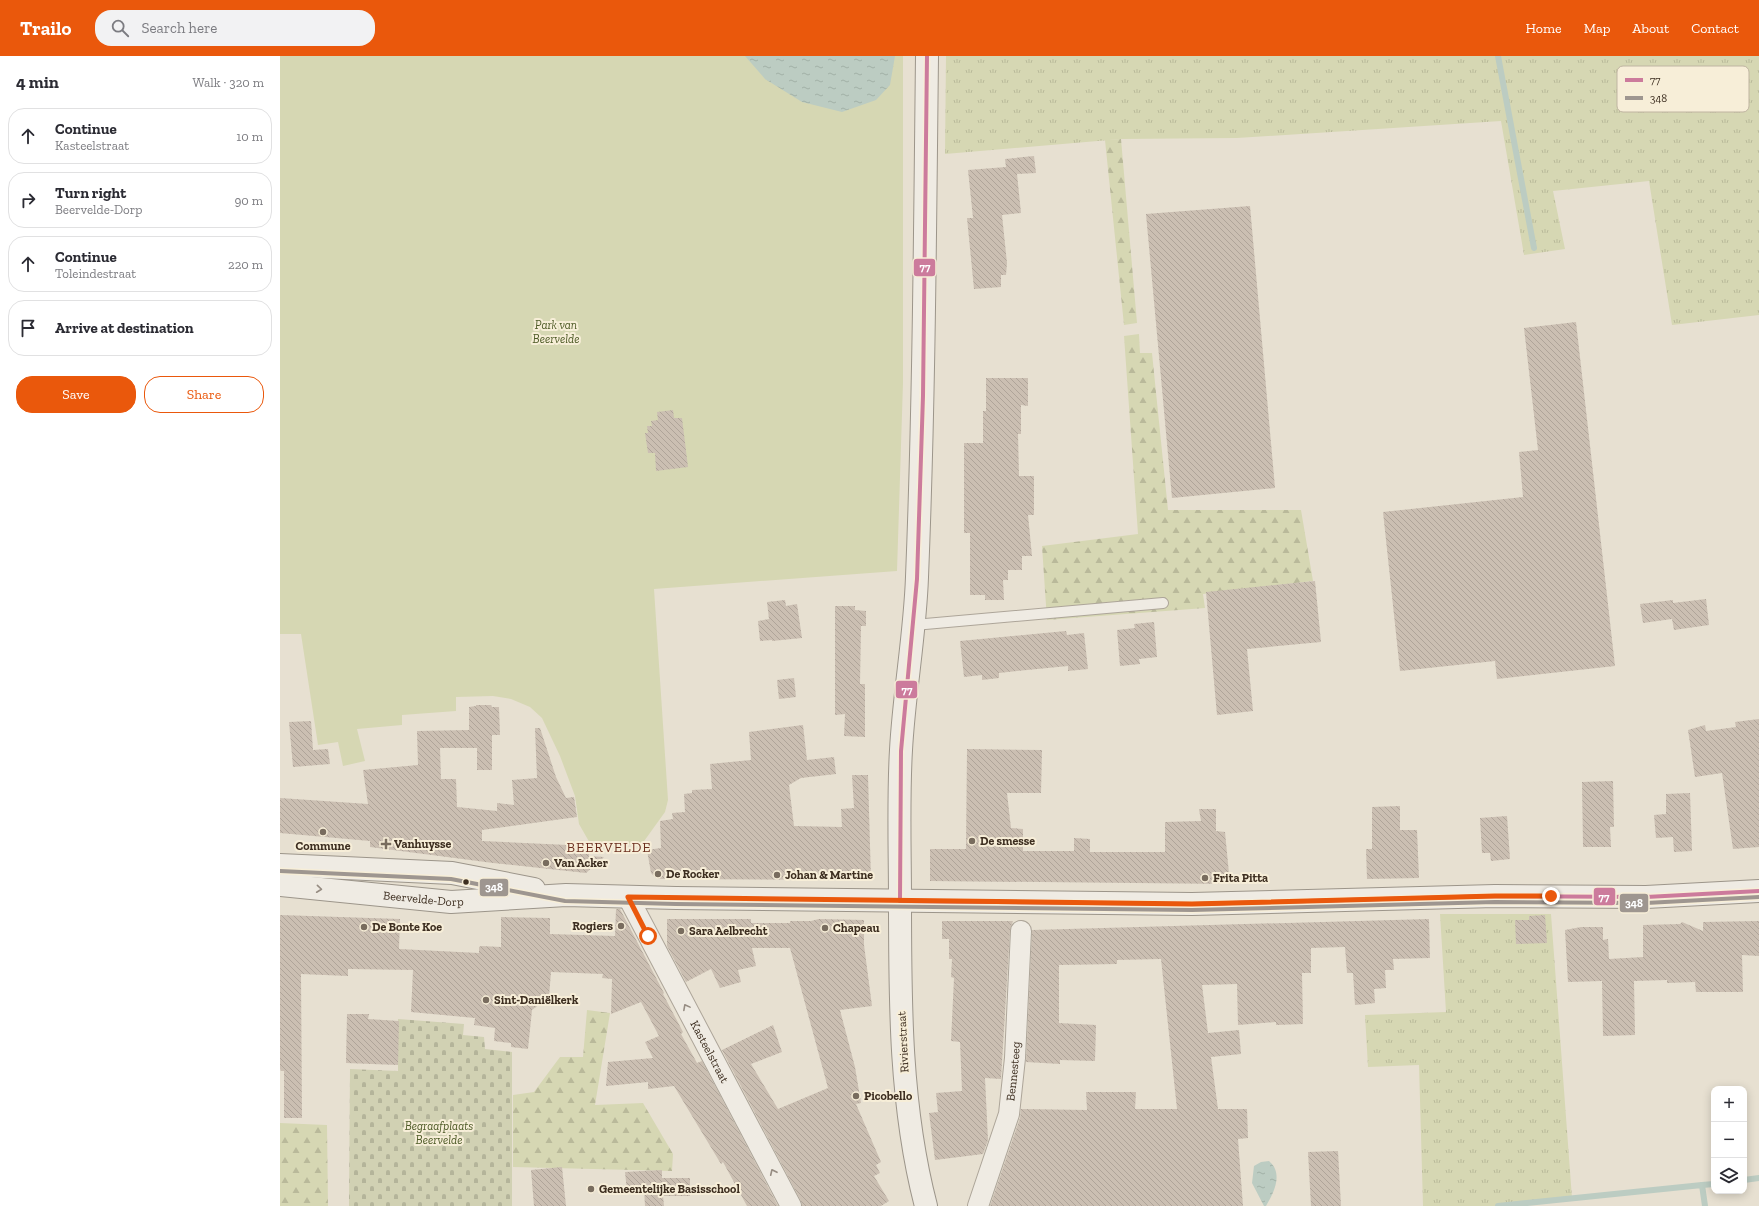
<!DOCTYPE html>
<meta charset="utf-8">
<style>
:root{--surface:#fff;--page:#f2f2f3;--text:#2b2b33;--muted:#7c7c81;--line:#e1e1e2;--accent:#ea580c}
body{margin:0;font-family:"Zilla Slab",serif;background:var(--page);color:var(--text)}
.controls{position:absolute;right:12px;bottom:12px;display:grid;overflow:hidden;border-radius:8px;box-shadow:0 2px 10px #0003}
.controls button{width:36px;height:36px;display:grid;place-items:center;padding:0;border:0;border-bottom:1px solid var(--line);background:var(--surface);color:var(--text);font:20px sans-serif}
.stop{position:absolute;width:12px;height:12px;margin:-9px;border:3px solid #ea580c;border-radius:50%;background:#fff}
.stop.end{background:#ea580c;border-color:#fff;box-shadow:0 1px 4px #0008}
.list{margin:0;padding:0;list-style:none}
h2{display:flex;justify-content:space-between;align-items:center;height:52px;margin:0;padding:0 16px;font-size:17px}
h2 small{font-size:13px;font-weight:400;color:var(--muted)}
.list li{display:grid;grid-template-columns:26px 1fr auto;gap:12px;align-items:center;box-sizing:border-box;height:56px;margin:0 8px 8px;padding:0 8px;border:1px solid var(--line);border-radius:16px}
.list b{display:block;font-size:15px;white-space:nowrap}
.list p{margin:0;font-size:13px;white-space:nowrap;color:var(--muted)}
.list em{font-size:13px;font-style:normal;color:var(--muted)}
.actions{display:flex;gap:8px;padding:12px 16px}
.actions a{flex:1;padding:9px 0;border:1px solid var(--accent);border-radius:16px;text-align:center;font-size:14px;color:var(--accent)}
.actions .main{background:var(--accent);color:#fff}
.icon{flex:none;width:22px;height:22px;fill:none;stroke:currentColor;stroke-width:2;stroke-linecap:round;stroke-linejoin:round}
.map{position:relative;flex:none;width:1479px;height:1150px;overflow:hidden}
header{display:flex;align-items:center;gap:24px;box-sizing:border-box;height:56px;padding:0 20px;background:var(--accent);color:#fff}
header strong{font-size:19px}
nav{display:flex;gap:22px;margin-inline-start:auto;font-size:14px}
.search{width:280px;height:36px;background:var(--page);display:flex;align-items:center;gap:10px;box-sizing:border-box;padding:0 14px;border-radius:16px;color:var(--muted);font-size:15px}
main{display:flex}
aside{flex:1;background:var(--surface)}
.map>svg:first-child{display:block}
.grass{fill:url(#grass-tufts)}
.forest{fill:url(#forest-firs)}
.cemetery{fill:url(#cemetery-stones)}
.green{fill:#d6d7b3}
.water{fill:url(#water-ripples)}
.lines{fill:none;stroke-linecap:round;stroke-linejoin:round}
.stream{stroke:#bcccc2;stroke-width:6}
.building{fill:url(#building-back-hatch)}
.lane-casing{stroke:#ada599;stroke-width:12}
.street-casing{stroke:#ada599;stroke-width:22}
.secondary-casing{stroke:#9c958a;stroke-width:24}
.lane{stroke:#efebe3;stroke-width:10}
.street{stroke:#efebe3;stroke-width:20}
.secondary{stroke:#efebe3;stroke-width:22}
.bus-1-casing{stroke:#f7eed8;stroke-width:7}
.bus-2-casing{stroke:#f7eed8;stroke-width:7}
.bus-1{stroke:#cc7b9c;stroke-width:4}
.bus-2{stroke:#9e9690;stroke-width:4}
.oneway{stroke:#968c82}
.route{stroke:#ea580c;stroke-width:5}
.poi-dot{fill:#786c5e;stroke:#f7eed8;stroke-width:1.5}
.bus-dot{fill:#3d2e20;stroke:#f7eed8;stroke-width:1.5}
.labels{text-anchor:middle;stroke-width:4;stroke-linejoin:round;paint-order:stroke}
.park-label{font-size:12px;font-style:italic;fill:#4d5a26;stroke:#f7eed8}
.poi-label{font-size:12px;font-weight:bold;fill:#3d2e20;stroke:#f7eed8;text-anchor:start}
.street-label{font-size:12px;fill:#3d2e20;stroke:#f7eed8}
.quarter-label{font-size:14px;letter-spacing:1px;fill:#6b2e1e;stroke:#f7eed8}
.key{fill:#f7eed8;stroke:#bfb4a1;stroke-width:1}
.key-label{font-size:11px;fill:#3d2e20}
.line-badge{stroke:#f7eed8;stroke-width:1.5}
.badge-label{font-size:11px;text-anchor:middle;font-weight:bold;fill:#fff}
</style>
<header>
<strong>Trailo</strong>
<div class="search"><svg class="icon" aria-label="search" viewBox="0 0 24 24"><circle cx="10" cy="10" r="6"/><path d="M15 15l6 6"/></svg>Search here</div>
<nav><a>Home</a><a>Map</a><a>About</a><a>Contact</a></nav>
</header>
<main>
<aside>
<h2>4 min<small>Walk · 320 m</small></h2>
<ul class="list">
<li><svg class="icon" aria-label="ahead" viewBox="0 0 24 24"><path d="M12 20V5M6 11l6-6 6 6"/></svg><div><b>Continue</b><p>Kasteelstraat</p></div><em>10 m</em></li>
<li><svg class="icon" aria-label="right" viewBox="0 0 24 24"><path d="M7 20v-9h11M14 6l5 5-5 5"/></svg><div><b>Turn right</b><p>Beervelde-Dorp</p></div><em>90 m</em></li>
<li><svg class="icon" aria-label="ahead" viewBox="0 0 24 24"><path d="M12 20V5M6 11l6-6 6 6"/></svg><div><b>Continue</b><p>Toleindestraat</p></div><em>220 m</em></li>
<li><svg class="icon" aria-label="arrive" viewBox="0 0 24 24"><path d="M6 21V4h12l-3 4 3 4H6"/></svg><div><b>Arrive at destination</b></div></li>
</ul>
<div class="actions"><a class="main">Save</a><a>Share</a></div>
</aside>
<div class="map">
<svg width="1479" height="1150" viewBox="0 0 1479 1150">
<defs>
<pattern id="grass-tufts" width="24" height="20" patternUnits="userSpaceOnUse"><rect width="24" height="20" fill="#d6d7b3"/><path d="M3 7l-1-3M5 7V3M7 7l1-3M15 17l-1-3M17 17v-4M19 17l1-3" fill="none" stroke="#b9b99a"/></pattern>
<pattern id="forest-firs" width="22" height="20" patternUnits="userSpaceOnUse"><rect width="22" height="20" fill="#d6d7b3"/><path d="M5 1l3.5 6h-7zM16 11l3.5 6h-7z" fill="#b9b99a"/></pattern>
<pattern id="cemetery-stones" width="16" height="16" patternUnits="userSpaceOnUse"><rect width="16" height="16" fill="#d1d1b3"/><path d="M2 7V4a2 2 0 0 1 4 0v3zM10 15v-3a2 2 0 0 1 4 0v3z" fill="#b4b49a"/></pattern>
<pattern id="water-ripples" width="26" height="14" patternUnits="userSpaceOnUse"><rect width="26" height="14" fill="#bcccc2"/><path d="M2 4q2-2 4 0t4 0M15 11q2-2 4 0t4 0" fill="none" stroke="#a2b0a6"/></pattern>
<pattern id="building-back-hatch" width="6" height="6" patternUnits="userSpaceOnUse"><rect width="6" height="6" fill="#cbbfb2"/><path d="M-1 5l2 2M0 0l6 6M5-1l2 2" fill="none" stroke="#afa499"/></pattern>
</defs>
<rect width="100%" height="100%" fill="#e7e0d1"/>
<!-- grass -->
<g class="grass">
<polygon points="666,0 1479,0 1479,259 1392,269 1369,125 1273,135 1285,193 1244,199 1221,65 957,82 841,83 665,98"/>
<polygon points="1160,858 1271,858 1292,1142 1243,1150 1143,1150 1139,1009 1088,1011 1085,959 1166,956"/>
</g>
<!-- forest -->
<g class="forest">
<polygon points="841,83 857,267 844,269 825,84"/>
<polygon points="859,278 860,297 872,297 888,454 1021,454 1033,525 923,538 925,552 767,564 762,490 858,478 844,280"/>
<polygon points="307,954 330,957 315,1049 363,1047 393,1098 392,1115 233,1111 233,1039 254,1036 280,1001 303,1001"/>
<polygon points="0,1067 47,1069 48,1150 0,1150"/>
</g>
<!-- cemetery -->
<polygon class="cemetery" points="118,963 184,968 183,979 204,981 205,993 232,996 232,1150 69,1150 70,1013 118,1015"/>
<!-- green -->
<polygon class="green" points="0,0 623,0 623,327 617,515 374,533 388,744 385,756 362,788 311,789 299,768 295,740 280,700 262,662 250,651 231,643 213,640 176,641 176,655 122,659 122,669 77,673 85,705 63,710 58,686 38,689 21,578 0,578"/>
<!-- water -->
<g class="water">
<polygon points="465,0 615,0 610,29 596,44 562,56 522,46 485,23"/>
<path d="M989,1105C991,1107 994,1110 995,1113C1000,1125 992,1140 986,1150H984L972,1127L974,1110L981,1106Z"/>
</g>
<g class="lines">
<!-- stream -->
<g class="stream">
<polyline points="1218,0 1254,192"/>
<polyline points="1464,1124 1479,1122"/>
<polyline points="1422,1129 1434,1128"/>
<polyline points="1218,1150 1422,1129 1425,1150"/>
</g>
</g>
<!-- building -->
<g class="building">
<polygon points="754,100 756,117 737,118 741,157 722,159 727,207 726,219 721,219 721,231 694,233 687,162 693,162 688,114 726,111 725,103"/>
<polygon points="970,150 995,432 892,442 866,158"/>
<polygon points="1296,266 1335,610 1217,623 1215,605 1120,615 1103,456 1243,441 1239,396 1258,394 1244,272"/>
<polygon points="706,322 748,322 748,350 741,349 741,378 738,378 739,420 754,420 754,459 748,459 752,500 742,500 742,514 728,514 728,524 723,524 724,544 705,544 705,539 690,539 690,477 684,477 684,387 703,387 703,355 706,355"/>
<polygon points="393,354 394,362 402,362 408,411 376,415 375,397 368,397 365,377 368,377 367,370 372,370 371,365 378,364 377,356"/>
<polygon points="1035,525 1041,586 967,593 973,655 937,659 926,536"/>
<polygon points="1426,543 1429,569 1394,574 1392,563 1363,567 1360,548 1393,544 1393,547"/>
<polygon points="505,544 506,550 517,548 522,582 492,585 492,584 480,585 478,565 489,563 487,546"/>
<polygon points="555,550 575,550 575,554 586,555 586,570 581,570 580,628 585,628 585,681 564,680 565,658 555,659"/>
<polygon points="874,566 877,601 859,603 860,608 840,610 837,574 855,572 854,568"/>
<polygon points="786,575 787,579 804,577 808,613 788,615 788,610 737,615 719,617 719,622 702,624 702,619 684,621 680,585"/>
<polygon points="514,622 516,641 499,643 497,624"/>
<polygon points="196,649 211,649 212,651 219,651 220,679 212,679 212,714 197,714 197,692 160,692 161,723 176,723 177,751 217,755 217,747 234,749 232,724 257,722 255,672 260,672 276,721 286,742 294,741 297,761 202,774 202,785 310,790 309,800 324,801 306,817 213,807 90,791 90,785 0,777 0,742 88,748 83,714 138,709 137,675 189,674 189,651 196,650"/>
<polygon points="1479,663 1479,791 1453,793 1442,717 1415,721 1408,674 1425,669 1426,675 1456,671 1455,666"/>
<polygon points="31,665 33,694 48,693 50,708 13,711 9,666"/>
<polygon points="523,669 527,704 554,701 556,718 521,722 509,729 514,770 562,771 561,753 574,752 572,719 588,719 591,824 382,823 376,822 371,817 367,794 381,792 380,765 393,763 392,757 405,756 404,738 412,737 412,734 432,733 430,708 471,704 469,676"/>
<polygon points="687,693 762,694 761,737 727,737 731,772 743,773 743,795 794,795 794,782 810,783 810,796 885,796 885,766 921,765 919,753 936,753 936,775 945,776 950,828 650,825 650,793 686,793"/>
<polygon points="1333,725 1334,771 1330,771 1331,791 1303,791 1302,726"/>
<polygon points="1410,737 1412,795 1394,796 1393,781 1376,782 1374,759 1386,758 1386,738"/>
<polygon points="1120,750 1120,774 1137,774 1139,822 1087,823 1086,793 1092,793 1092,751"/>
<polygon points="1227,760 1230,803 1211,805 1210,797 1202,797 1200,762"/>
<polygon points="336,853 340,853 384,937 383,938 403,976 401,978 417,1007 422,1005 498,1150 467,1150 443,1106 441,1108 394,1030 368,1033 368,1026 326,1030 328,1006 373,1002 365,986 379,980 361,946 331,958 332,923 322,922 323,918 271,916 269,941 252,954 248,993 231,991 231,987 214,985 215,972 194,969 195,962 131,956 133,914 68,913 68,920 21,918 22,1062 4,1062 4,1015 1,1015 0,1013 0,859 120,863 119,893 199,897 199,891 201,890 221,891 221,861 270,862 270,878 335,880"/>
<polygon points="1265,859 1267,887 1236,888 1235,864 1249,864 1249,860"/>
<polygon points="387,863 471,863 471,867 510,867 510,865 531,865 539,863 584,864 584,889 592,950 560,954 575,1011 581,1047 576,1048 601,1106 596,1109 600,1117 594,1120 609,1145 601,1150 522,1150 521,1145 442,994 493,969 502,996 471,1008 498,1053 548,1032 510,892 472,892 476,910 458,914 461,926 440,932 431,913 406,926 387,890"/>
<polygon points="1149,863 1150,902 1113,903 1114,914 1105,914 1106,932 1094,933 1095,947 1075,949 1073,917 1067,917 1065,891 1031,892 1031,917 1022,917 1023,968 996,969 996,966 958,969 957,928 922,929 928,977 959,974 961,998 931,1001 938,1053 967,1053 968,1082 958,1083 963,1150 710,1150 740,1062 741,1053 807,1054 806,1036 856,1036 855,1053 897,1053 881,903 837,904 837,908 779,909 779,967 816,969 815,1005 780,1004 780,1008 746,1006 752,874"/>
<polygon points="662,865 733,865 730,874 721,1023 705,1022 708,1084 703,1098 655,1104 649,1057 658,1056 656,1037 682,1035 680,986 671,985 674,922 671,921 672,903 669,903 669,883 662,883"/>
<polygon points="1479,865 1479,900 1462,899 1463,936 1416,936 1415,926 1387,927 1387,924 1354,925 1355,979 1323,980 1322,925 1288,926 1285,874 1301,871 1323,871 1323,884 1328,883 1329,903 1363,901 1363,869 1400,868 1402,866 1423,875 1423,866"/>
<polygon points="67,958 89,958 88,963 119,965 118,1009 66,1007"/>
<polygon points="1058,1095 1061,1150 1031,1150 1028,1096"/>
<polygon points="282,1111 286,1150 254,1150 251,1114"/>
<polygon points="382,1114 382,1122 410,1122 410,1140 383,1140 384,1150 365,1150 364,1133 347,1135 345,1116"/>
</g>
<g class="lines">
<defs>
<polyline id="lane" points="634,569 883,547"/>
<g id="street">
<path id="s1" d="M348,841L511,1150"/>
<path id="s2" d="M698,1150L729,1058L735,1002L741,875"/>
</g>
<g id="secondary">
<polyline points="0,809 172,817 254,833"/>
<path id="s3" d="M0,829L171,846L286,839L396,842L912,848L1215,840L1366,841L1479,835"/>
<path d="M646,1150C620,1051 620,947 620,845C620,795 618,744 621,694C624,637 635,579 637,521C644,348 645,174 647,0"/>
</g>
</defs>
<!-- lane casing -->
<use href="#lane" class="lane-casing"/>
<!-- street casing -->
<use href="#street" class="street-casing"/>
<!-- secondary casing -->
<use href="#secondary" class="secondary-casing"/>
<!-- lane -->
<use href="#lane" class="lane"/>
<!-- street -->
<use href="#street" class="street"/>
<!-- secondary -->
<use href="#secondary" class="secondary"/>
<defs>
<g id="bus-1">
<polyline points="620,845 912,848 1215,840 1366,841 1479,835"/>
<polyline points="620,845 621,695 637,523 643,340 647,0"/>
</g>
<polyline id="bus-2" points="0,815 171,823 285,845 396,848 912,854 1215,846 1366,847 1479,841"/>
</defs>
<!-- bus-1 casing -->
<use href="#bus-1" class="bus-1-casing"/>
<!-- bus-2 casing -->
<use href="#bus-2" class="bus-2-casing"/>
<!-- bus-1 -->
<use href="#bus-1" class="bus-1"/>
<!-- bus-2 -->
<use href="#bus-2" class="bus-2"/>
</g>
<!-- one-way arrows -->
<defs><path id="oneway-chevron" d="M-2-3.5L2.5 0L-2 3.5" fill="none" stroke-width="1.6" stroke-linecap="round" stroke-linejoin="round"/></defs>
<g class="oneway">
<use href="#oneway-chevron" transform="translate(39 833) rotate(6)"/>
<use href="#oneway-chevron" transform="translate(406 951) rotate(-118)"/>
<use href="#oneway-chevron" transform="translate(493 1116) rotate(-115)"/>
</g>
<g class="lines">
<!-- route -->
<polyline class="route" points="368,880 348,841 912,848 1215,840 1271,840"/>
</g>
<!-- markers -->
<g class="poi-dot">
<circle cx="43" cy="776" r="4"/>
<circle cx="692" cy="785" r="4"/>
<path d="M104 782h4v4h4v4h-4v4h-4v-4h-4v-4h4z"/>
<circle cx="266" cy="807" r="4"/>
<circle cx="378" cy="818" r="4"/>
<circle cx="497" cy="819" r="4"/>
<circle cx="925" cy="822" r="4"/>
<circle cx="341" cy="870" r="4"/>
<circle cx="84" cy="871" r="4"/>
<circle cx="545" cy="872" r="4"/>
<circle cx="401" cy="875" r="4"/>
<circle cx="206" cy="944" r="4"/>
<circle cx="576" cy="1040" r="4"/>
<circle cx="311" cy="1133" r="4"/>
</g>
<circle class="bus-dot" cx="186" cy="826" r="3.5"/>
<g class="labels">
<!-- park labels -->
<g class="park-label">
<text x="276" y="273">Park van<tspan x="276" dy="14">Beervelde</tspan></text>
<text x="159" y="1074">Begraafplaats<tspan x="159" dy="14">Beervelde</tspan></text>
</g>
<!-- poi labels -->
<g class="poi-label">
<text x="700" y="789">De smesse</text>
<text x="114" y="792">Vanhuysse</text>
<text x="43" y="794" text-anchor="middle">Commune</text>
<text x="274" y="811">Van Acker</text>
<text x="386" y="822">De Rocker</text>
<text x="505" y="823">Johan &amp; Martine</text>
<text x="933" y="826">Frita Pitta</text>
<text x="333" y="874" text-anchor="end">Rogiers</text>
<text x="92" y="875">De Bonte Koe</text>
<text x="553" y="876">Chapeau</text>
<text x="409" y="879">Sara Aelbrecht</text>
<text x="214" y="948">Sint-Daniëlkerk</text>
<text x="584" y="1044">Picobello</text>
<text x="319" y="1137">Gemeentelijke Basisschool</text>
</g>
<!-- street labels -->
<g class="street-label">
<text dy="4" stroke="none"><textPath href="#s3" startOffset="144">Beervelde-Dorp</textPath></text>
<text transform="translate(623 986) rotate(-93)" y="4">Rivierstraat</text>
<text dy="4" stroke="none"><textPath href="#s1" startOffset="175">Kasteelstraat</textPath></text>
<text dy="4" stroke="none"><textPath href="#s2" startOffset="140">Bennesteeg</textPath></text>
</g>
<!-- quarter labels -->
<g class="quarter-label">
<text x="329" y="796">BEERVELDE</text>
</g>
</g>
<!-- legend -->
<rect x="1337" y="10" width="132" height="46" rx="6" class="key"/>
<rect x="1345" y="22" width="18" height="4" fill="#cc7b9c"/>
<rect x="1345" y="40" width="18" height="4" fill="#9e9690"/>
<g class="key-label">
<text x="1370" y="28">77</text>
<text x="1370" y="46">348</text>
</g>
<g class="line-badge">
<rect x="633" y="202" width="23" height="19" rx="4" fill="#cc7b9c"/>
<rect x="615" y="624" width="23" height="19" rx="4" fill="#cc7b9c"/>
<rect x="199" y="822" width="30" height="19" rx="4" fill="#9e9690"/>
<rect x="1313" y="831" width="23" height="19" rx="4" fill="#cc7b9c"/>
<rect x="1339" y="837" width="30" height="20" rx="4" fill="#9e9690"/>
</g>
<g class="badge-label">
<text x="645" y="215">77</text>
<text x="627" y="638">77</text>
<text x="214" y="835">348</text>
<text x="1324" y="845">77</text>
<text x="1354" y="851">348</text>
</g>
</svg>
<div class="controls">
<button>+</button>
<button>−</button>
<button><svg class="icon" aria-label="layers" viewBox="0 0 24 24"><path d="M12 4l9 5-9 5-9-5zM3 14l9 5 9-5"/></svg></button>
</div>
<div class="stop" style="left:368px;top:880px"></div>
<div class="stop end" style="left:1271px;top:840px"></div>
</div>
</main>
